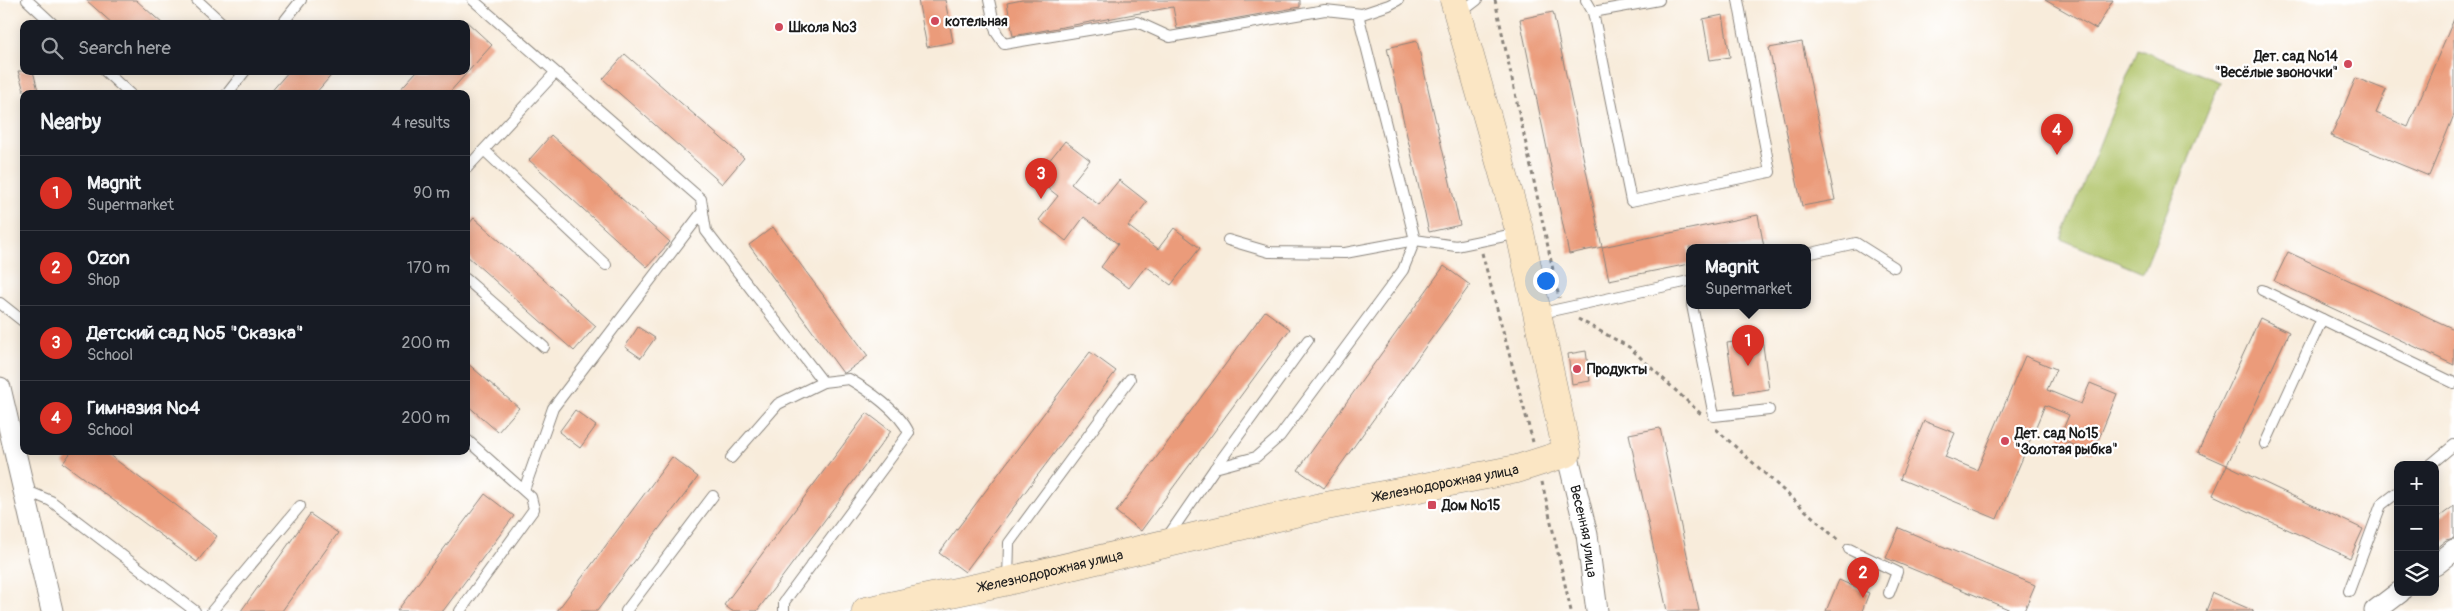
<!DOCTYPE html>
<meta charset="utf-8">
<style>
:root{--surface:#171b24;--page:#242831;--text:#f1f3f6;--muted:#9ea1a6;--line:#363941;--accent:#d93025}
body{margin:0;font-family:Pangolin,sans-serif;background:var(--page);color:var(--text)}
.controls{position:absolute;right:15px;bottom:15px;display:grid;overflow:hidden;border-radius:10px;box-shadow:0 2px 12px #0003}
.controls button{width:45px;height:45px;display:grid;place-items:center;padding:0;border:0;border-bottom:1px solid var(--line);background:var(--surface);color:var(--text);font:25px sans-serif}
.you{position:absolute;left:1545px;top:280px;width:18px;height:18px;margin:-12px;border:4px solid #fff;border-radius:50%;background:#1a73e8;box-shadow:0 0 0 8px #1a73e833}
.badge{display:grid;place-items:center;width:32px;height:32px;border-radius:50%;background:var(--accent);color:#fff;font-size:16px;font-weight:700}
.pin{position:absolute;translate:-50% -41px;filter:drop-shadow(0 1px 2px #0008)}
.pin::after{content:'';position:absolute;top:26px;width:18px;height:15px;background:inherit;clip-path:polygon(0 0,100% 0,50% 100%)}
.popup{position:absolute;left:1686px;top:244px;width:125px;height:65px;box-sizing:border-box;display:grid;place-content:center;border-radius:10px;background:var(--surface);filter:drop-shadow(0 1px 4px #0005);font-size:16px;white-space:nowrap;color:var(--muted)}
.popup b{font-size:19px;color:var(--text)}
.popup::after{content:'';position:absolute;left:50%;top:100%;margin-left:-10px;border:10px solid transparent;border-top-color:var(--surface)}
.list{margin:0;padding:0;list-style:none}
h2{display:flex;justify-content:space-between;align-items:center;height:65px;margin:0;padding:0 20px;font-size:21px}
h2 small{font-size:16px;font-weight:400;color:var(--muted)}
.list li{display:grid;grid-template-columns:32px 1fr auto;gap:15px;align-items:center;box-sizing:border-box;height:75px;padding:0 20px;border-top:1px solid var(--line)}
.list b{display:block;font-size:19px;white-space:nowrap}
.list p{margin:0;font-size:16px;white-space:nowrap;color:var(--muted)}
.list em{font-size:16px;font-style:normal;color:var(--muted)}
.icon{flex:none;width:28px;height:28px;fill:none;stroke:currentColor;stroke-width:2;stroke-linecap:round;stroke-linejoin:round}
.map{position:relative;flex:none;width:2454px;height:611px;overflow:hidden}
.search{position:absolute;background:var(--surface);box-shadow:0 2px 12px #0003;left:20px;top:20px;width:450px;height:55px;display:flex;align-items:center;gap:12px;box-sizing:border-box;padding:0 18px;border-radius:10px;color:var(--muted);font-size:19px}
.panel{position:absolute;background:var(--surface);box-shadow:0 2px 12px #0003;left:20px;top:90px;width:450px;height:365px;border-radius:10px}
.map>svg:first-child{display:block}
.green{fill:#afc266;stroke:#666f41}
.building{fill:#eb9b7a}
.lines{fill:none;stroke-linecap:round;stroke-linejoin:round}
.lane-casing{stroke:#8a847c;stroke-width:12}
.street-casing{stroke:#8a847c;stroke-width:23}
.secondary-casing{stroke:#8a847c;stroke-width:29}
.path{stroke:#8a847c;stroke-width:3;stroke-dasharray:4 4;stroke-linecap:butt}
.lane{stroke:#fff;stroke-width:10}
.street{stroke:#fff;stroke-width:21}
.secondary{stroke:#fbe6c4;stroke-width:28}
.poi-dot{fill:#d1495b;stroke:#fff;stroke-width:2}
.labels{text-anchor:middle;stroke-width:4.5;stroke-linejoin:round;paint-order:stroke}
.poi-label{font-size:14px;font-weight:bold;fill:#1c1c1c;stroke:#fff;text-anchor:start}
.street-label{font-size:14px;fill:#1c1c1c;stroke:#fff}
</style>
<div class="map">
<svg width="2454" height="611" viewBox="0 0 2454 611">
<rect width="100%" height="100%" fill="#fff"/>
<filter id="ink" filterUnits="userSpaceOnUse"><feTurbulence type="fractalNoise" baseFrequency=".02" numOctaves="2"/><feDisplacementMap in="SourceGraphic" scale="10" xChannelSelector="R" yChannelSelector="G"/><feConvolveMatrix kernelMatrix="1 2 1 2 8 2 1 2 1" color-interpolation-filters="sRGB"/></filter>
<filter id="wash" filterUnits="userSpaceOnUse"><feTurbulence type="fractalNoise" baseFrequency=".0096" numOctaves="4" result="noise"/><feDisplacementMap in="SourceGraphic" scale="20" xChannelSelector="R" yChannelSelector="G"/><feGaussianBlur stdDeviation="1.12" result="paint"/><feColorMatrix in="noise" values="0 0 0 0 0 0 0 0 0 0 0 0 0 0 0 0 0 1.4 0 .05"/><feComposite in="paint" operator="in"/></filter>
<g filter="url(#wash)">
<rect width="100%" height="100%" fill="#f8ecdb"/>
<!-- green -->
<polygon class="green" points="2138,49 2220,82 2143,273 2061,239"/>
<g id="blocks">
<!-- building -->
<g class="building">
<polygon points="86,0 136,0 163,24 113,24"/>
<polygon points="918,0 945,0 953,42 927,47"/>
<polygon points="1022,0 1300,0 1300,7 1177,29 1173,7 1013,36 1007,3"/>
<polygon points="2045,0 2113,0 2096,29"/>
<polygon points="1553,12 1602,247 1569,254 1520,19"/>
<polygon points="1723,15 1730,57 1710,60 1703,19"/>
<polygon points="2454,19 2454,115 2429,176 2331,136 2356,78 2386,90 2376,113 2408,127"/>
<polygon points="466,21 492,45 448,94 396,94 417,71 466,71"/>
<polygon points="1417,41 1460,225 1429,232 1387,48"/>
<polygon points="1802,42 1835,200 1802,206 1769,48"/>
<polygon points="625,54 744,158 722,184 603,79"/>
<polygon points="18,71 33,71 39,94 25,94"/>
<polygon points="289,71 335,71 315,94 269,94"/>
<polygon points="551,135 670,242 647,267 529,160"/>
<polygon points="1065,141 1090,160 1071,184 1099,205 1119,180 1147,202 1128,226 1158,249 1174,228 1200,248 1171,285 1146,266 1129,288 1101,267 1118,244 1084,217 1066,241 1039,220 1058,196 1035,178"/>
<polygon points="1758,215 1764,247 1689,247 1689,264 1609,280 1602,247"/>
<polygon points="474,218 596,326 574,351 466,255 466,227"/>
<polygon points="773,227 868,356 845,373 843,373 749,245"/>
<polygon points="2288,252 2454,329 2454,365 2274,281"/>
<polygon points="1444,266 1470,285 1324,488 1298,470"/>
<polygon points="1265,311 1290,329 1141,531 1116,512"/>
<polygon points="2260,318 2289,332 2227,465 2198,452"/>
<polygon points="638,327 655,338 641,358 625,347"/>
<polygon points="1762,338 1769,389 1735,394 1727,343"/>
<polygon points="1586,351 1590,381 1572,384 1568,354"/>
<polygon points="1090,352 1116,371 965,572 939,553"/>
<polygon points="2025,356 2056,369 2047,390 2081,404 2090,383 2117,394 2093,453 2059,439 2069,415 2045,405 1997,519 1900,479 1924,421 1955,433 1945,457 1977,470"/>
<polygon points="466,362 519,408 498,432 466,404"/>
<polygon points="575,410 596,426 580,448 559,432"/>
<polygon points="867,413 891,431 757,611 732,611 724,605"/>
<polygon points="1660,428 1699,611 1667,611 1629,434"/>
<polygon points="72,451 104,451 217,536 197,562 63,463"/>
<polygon points="672,457 698,477 597,611 557,611"/>
<polygon points="2227,465 2363,529 2350,558 2213,495"/>
<polygon points="485,494 514,516 443,611 397,611"/>
<polygon points="2454,506 2454,538 2446,540 2435,549 2435,520"/>
<polygon points="310,514 338,533 282,611 241,611"/>
<polygon points="1899,528 2035,585 2024,611 2013,611 1886,558"/>
<polygon points="1839,580 1869,593 1862,611 1826,611"/>
<polygon points="2213,593 2254,611 2206,611"/>
</g>
</g>
</g>
<g filter="url(#ink)">
<use href="#blocks" fill-opacity="0" stroke="#8a847c" stroke-width="1"/>
<g class="lines">
<defs>
<g id="lane">
<polyline points="27,0 53,24"/>
<polyline points="197,0 223,24"/>
<path d="M473,0L701,199L706,231L823,382L849,379C868,390 900,412 909,433L784,602V611"/>
<polyline points="989,0 996,32 1004,44 1137,22 1170,37 1325,10 1362,14 1389,5 1398,0"/>
<polyline points="1586,0 1593,12 1631,201 1770,172 1738,0"/>
<polyline points="1593,12 1659,0"/>
<polyline points="1460,13 1477,0"/>
<polyline points="1358,14 1415,240 1456,246 1519,233"/>
<polyline points="282,24 301,0"/>
<polyline points="105,71 130,94"/>
<polyline points="227,94 245,71"/>
<polyline points="484,150 606,265"/>
<polyline points="466,169 555,73"/>
<polyline points="1228,240 1269,252 1345,253 1415,240"/>
<polyline points="1807,254 1856,243 1894,267"/>
<polyline points="466,279 544,347"/>
<polyline points="2262,290 2322,319"/>
<polyline points="0,303 24,322"/>
<polyline points="1692,305 1714,416 1769,410"/>
<polyline points="1537,314 1689,281"/>
<polyline points="2265,444 2322,319 2454,383"/>
<polyline points="731,458 778,404 823,382"/>
<polyline points="2430,465 2454,445"/>
<polyline points="1215,468 1308,340"/>
<polyline points="25,490 51,501 195,611"/>
<polyline points="524,490 553,408 703,211"/>
<polyline points="1166,539 1215,468 1256,457 1280,436 1403,270 1415,240"/>
<polyline points="1849,549 1897,572 1889,593"/>
<polyline points="1008,580 1009,543 1130,379"/>
<polyline points="2349,591 2381,505 2398,492"/>
<polyline points="212,611 300,506"/>
<polyline points="460,611 534,509 531,497 466,439"/>
<polyline points="626,611 713,496"/>
</g>
<g id="street">
<polyline points="0,388 52,611"/>
<path id="s1" d="M1567,453L1587,535L1597,611"/>
<polyline points="2435,565 2454,550"/>
<polyline points="2375,611 2400,592"/>
</g>
<g id="secondary">
<path id="s2" d="M866,611L1008,581L1316,508L1517,469L1567,453L1520,233L1454,0"/>
</g>
</defs>
<!-- lane casing -->
<use href="#lane" class="lane-casing"/>
<!-- street casing -->
<use href="#street" class="street-casing"/>
<!-- secondary casing -->
<use href="#secondary" class="secondary-casing"/>
<!-- path -->
<g class="path">
<polyline points="1495,0 1559,298"/>
<polyline points="1482,253 1533,442"/>
<polyline points="1578,319 1629,347 1701,414"/>
<polyline points="1716,429 1839,541"/>
<polyline points="1542,482 1571,611"/>
</g>
<!-- lane -->
<use href="#lane" class="lane"/>
<!-- street -->
<use href="#street" class="street"/>
<!-- secondary -->
<use href="#secondary" class="secondary"/>
</g>
</g>
<!-- markers -->
<g class="poi-dot">
<circle cx="935" cy="21" r="5"/>
<circle cx="779" cy="27" r="5"/>
<circle cx="2348" cy="64" r="5"/>
<circle cx="1577" cy="369" r="5"/>
<circle cx="2005" cy="441" r="5"/>
<rect x="1427" y="500" width="10" height="10" rx="2.5"/>
</g>
<g class="labels">
<!-- poi labels -->
<g class="poi-label">
<text x="945" y="26">котельная</text>
<text x="789" y="32">Школа №3</text>
<text x="2338" y="61" text-anchor="end">Дет. сад №14<tspan x="2338" dy="16">"Весёлые звоночки"</tspan></text>
<text x="1587" y="374">Продукты</text>
<text x="2015" y="438">Дет. сад №15<tspan x="2015" dy="16">"Золотая рыбка"</tspan></text>
<text x="1442" y="510">Дом №15</text>
</g>
<!-- street labels -->
<g class="street-label">
<text dy="5" stroke="none"><textPath href="#s2" startOffset="594">Железнодорожная улица</textPath></text>
<text dy="5" stroke="none"><textPath href="#s1" startOffset="80">Весенняя улица</textPath></text>
<text dy="5" stroke="none"><textPath href="#s2" startOffset="189">Железнодорожная улица</textPath></text>
</g>
</g>
</svg>
<div class="controls">
<button>+</button>
<button>−</button>
<button><svg class="icon" aria-label="layers" viewBox="0 0 24 24"><path d="M12 4l9 5-9 5-9-5zM3 14l9 5 9-5"/></svg></button>
</div>
<div class="you"></div>
<div class="pin badge" style="left:1748px;top:366px">1</div>
<div class="popup"><b>Magnit</b>Supermarket</div>
<div class="pin badge" style="left:1863px;top:598px">2</div>
<div class="pin badge" style="left:1041px;top:199px">3</div>
<div class="pin badge" style="left:2057px;top:155px">4</div>
<div class="search"><svg class="icon" aria-label="search" viewBox="0 0 24 24"><circle cx="10" cy="10" r="6"/><path d="M15 15l6 6"/></svg>Search here</div>
<section class="panel">
<h2>Nearby<small>4 results</small></h2>
<ul class="list">
<li><span class="badge">1</span><div><b>Magnit</b><p>Supermarket</p></div><em>90 m</em></li>
<li><span class="badge">2</span><div><b>Ozon</b><p>Shop</p></div><em>170 m</em></li>
<li><span class="badge">3</span><div><b>Детский сад №5 &quot;Сказка&quot;</b><p>School</p></div><em>200 m</em></li>
<li><span class="badge">4</span><div><b>Гимназия №4</b><p>School</p></div><em>200 m</em></li>
</ul>
</section>
</div>
